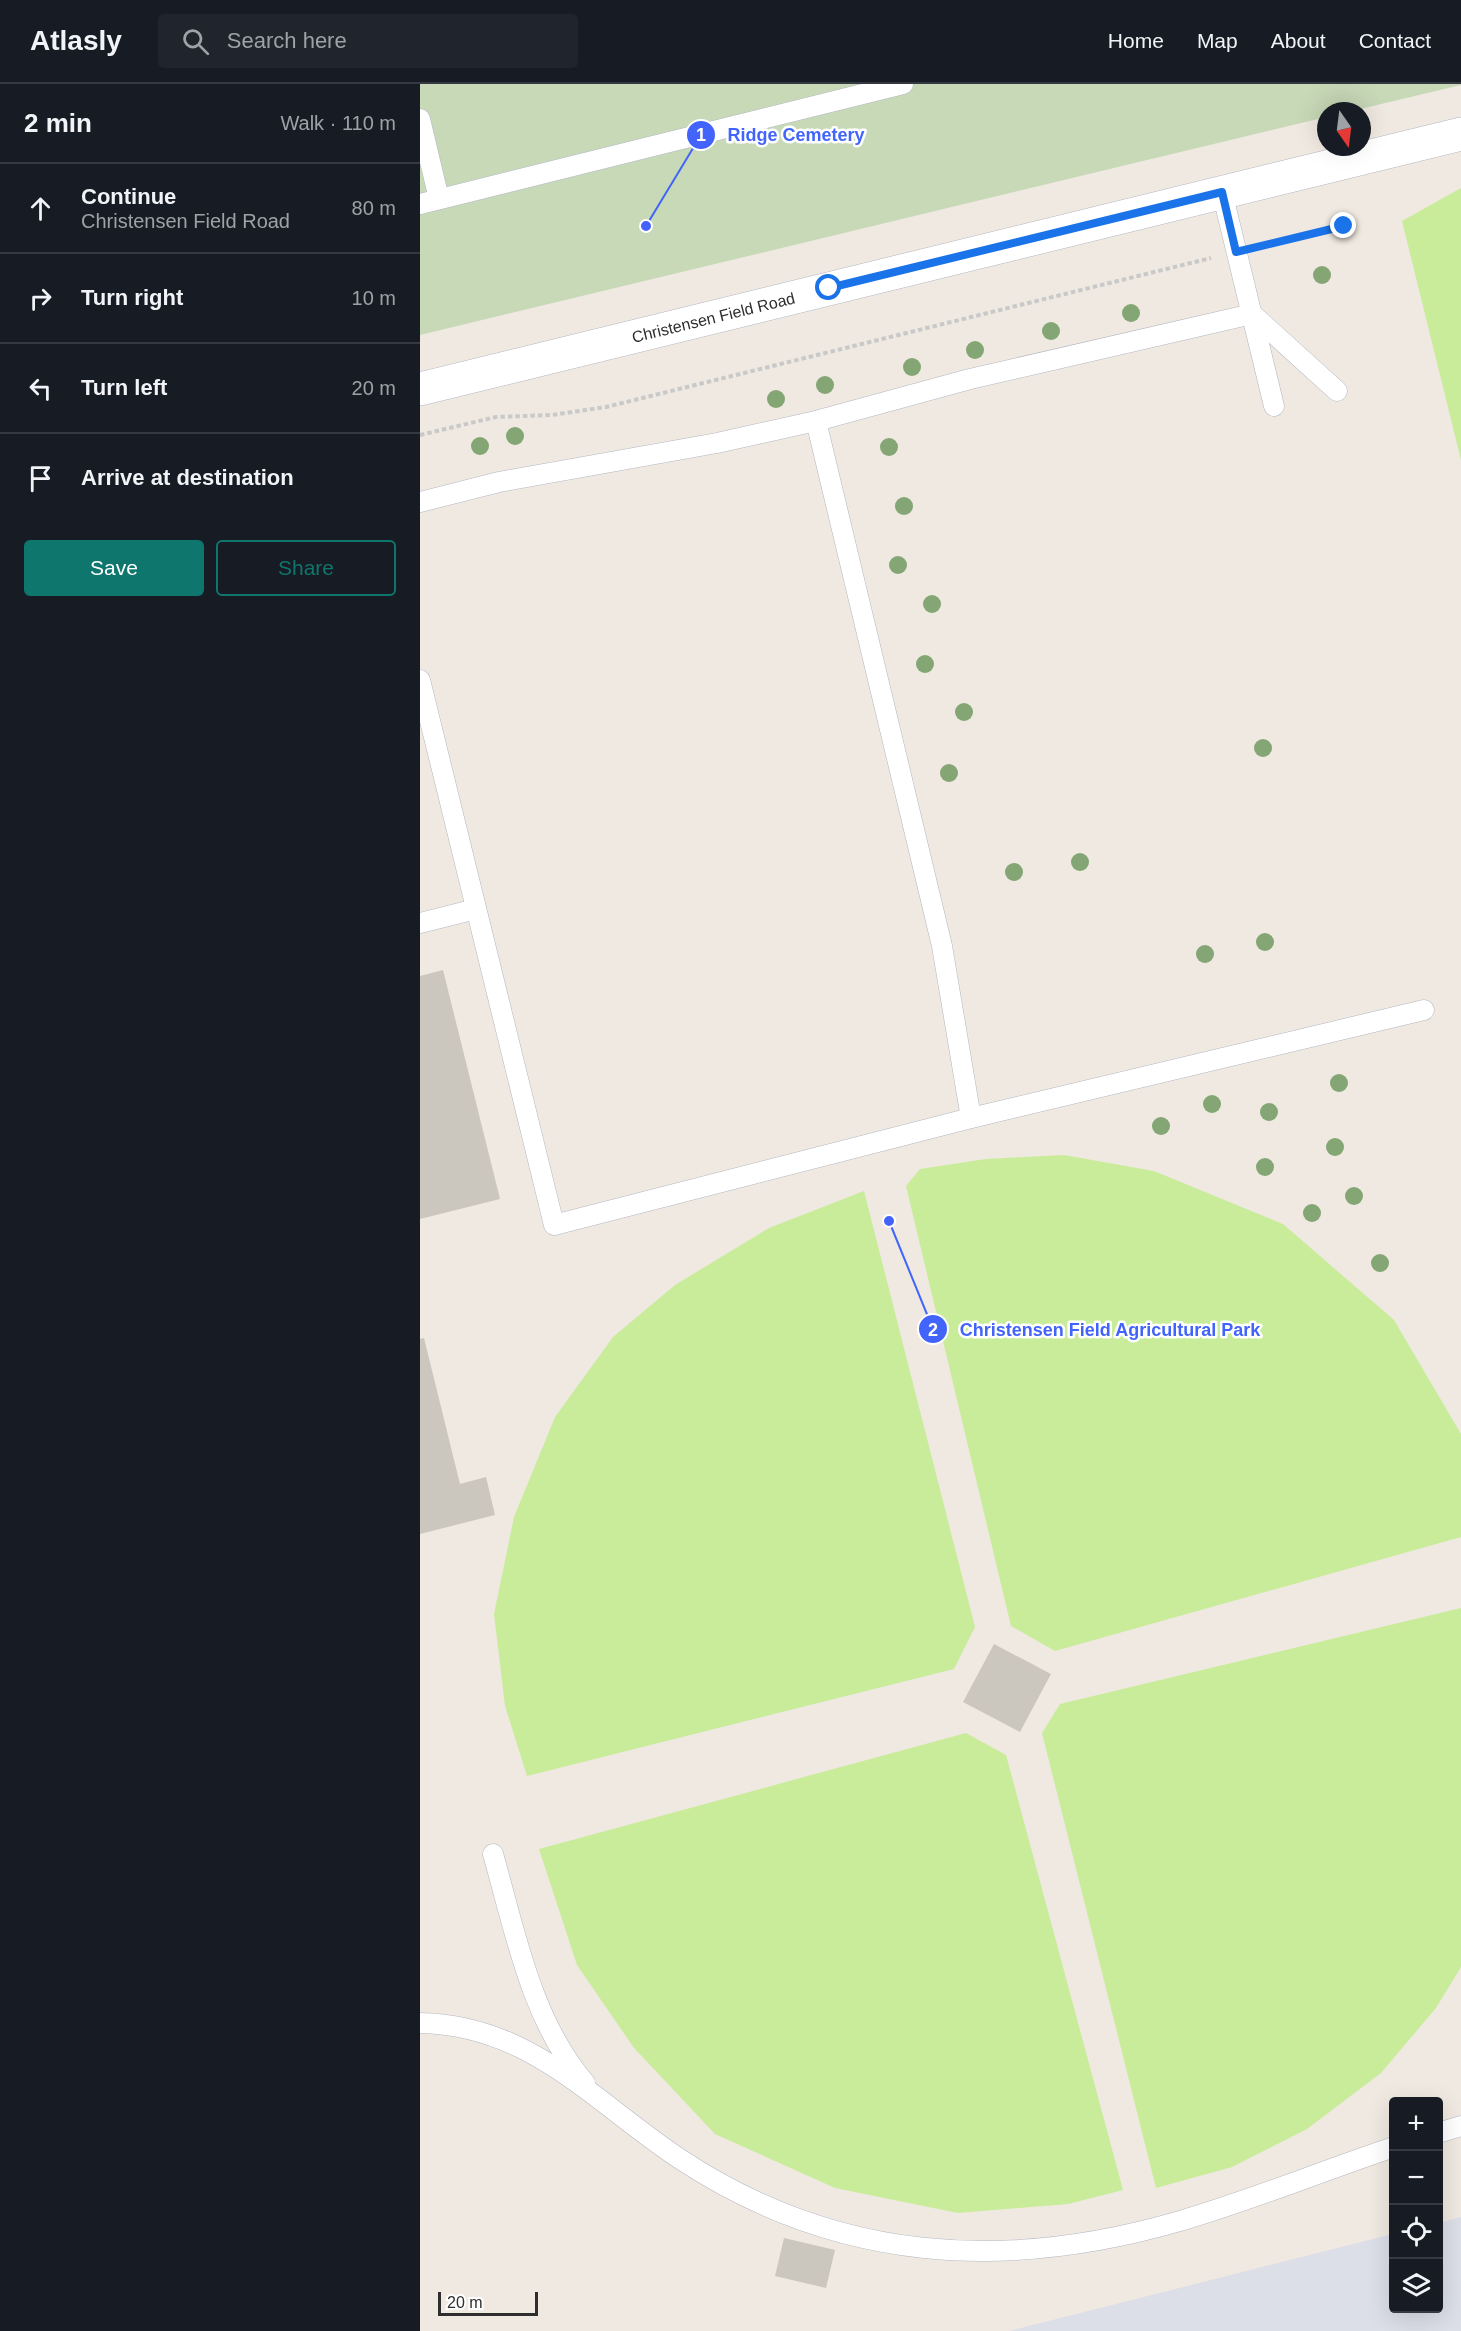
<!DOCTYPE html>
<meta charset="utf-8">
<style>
:root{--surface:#171b24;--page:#20242c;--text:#f1f3f6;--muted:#9ea1a6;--line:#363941;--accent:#0f766e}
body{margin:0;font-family:Helvetica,sans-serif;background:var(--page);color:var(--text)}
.controls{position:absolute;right:18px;bottom:18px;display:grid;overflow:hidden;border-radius:6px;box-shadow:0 6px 24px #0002}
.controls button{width:54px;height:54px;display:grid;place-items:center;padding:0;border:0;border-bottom:2px solid var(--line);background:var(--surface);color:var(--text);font:30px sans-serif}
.compass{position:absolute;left:897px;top:18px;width:54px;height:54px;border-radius:50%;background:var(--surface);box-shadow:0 6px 24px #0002;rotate:166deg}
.scale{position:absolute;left:18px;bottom:15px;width:100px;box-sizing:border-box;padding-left:6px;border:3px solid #2e2e2e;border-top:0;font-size:16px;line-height:21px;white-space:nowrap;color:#2e2e2e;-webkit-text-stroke:4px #fff;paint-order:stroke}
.stop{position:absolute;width:18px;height:18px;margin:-14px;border:4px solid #1a73e8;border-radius:50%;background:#fff}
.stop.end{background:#1a73e8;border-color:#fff;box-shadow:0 2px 6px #0008}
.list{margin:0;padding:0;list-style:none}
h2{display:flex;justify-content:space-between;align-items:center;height:78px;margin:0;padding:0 24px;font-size:26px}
h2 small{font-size:20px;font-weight:400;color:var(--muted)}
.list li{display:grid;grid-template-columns:39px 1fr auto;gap:18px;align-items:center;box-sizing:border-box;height:90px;padding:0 24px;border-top:2px solid var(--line)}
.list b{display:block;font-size:22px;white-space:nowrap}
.list p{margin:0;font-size:20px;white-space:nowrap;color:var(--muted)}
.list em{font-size:20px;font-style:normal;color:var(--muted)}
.actions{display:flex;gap:12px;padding:18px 24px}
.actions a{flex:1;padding:14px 0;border:2px solid var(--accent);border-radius:6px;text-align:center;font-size:21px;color:var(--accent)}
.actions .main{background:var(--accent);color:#fff}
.icon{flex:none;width:33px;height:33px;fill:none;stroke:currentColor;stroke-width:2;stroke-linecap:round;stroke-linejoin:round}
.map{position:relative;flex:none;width:1041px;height:2247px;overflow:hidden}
header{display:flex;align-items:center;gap:36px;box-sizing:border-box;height:84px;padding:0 30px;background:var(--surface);border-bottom:2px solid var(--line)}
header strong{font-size:28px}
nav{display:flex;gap:33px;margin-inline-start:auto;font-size:21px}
.search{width:420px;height:54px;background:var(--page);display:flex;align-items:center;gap:15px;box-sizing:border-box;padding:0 21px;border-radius:6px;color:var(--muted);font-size:22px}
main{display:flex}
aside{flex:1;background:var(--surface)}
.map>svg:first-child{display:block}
.airport{fill:#dcdee8}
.cemetery{fill:#c8d9b8}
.pitch{fill:#c9ec9a}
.building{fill:#cbc7bf}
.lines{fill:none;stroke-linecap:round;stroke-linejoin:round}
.service-casing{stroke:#b4b7c1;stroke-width:21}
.tertiary-casing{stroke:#b4b7c1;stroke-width:34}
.path{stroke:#c9c9c9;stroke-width:4;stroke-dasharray:4.5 3;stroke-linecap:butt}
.service{stroke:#fff;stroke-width:20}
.tertiary{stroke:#fff;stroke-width:33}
.tree{fill:#84a574}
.route{stroke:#1a73e8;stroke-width:8}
.labels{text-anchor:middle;stroke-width:5;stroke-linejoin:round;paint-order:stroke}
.street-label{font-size:16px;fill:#2e2e2e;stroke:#fff}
.leader{fill:none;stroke:#4264fb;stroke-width:2}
.callout-dot{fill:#4264fb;stroke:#fff;stroke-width:2}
.mark-label{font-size:18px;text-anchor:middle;font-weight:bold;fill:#fff}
.callout-label{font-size:18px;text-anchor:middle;font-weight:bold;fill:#4264fb;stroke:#fff;stroke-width:5;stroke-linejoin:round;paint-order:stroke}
</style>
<header>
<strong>Atlasly</strong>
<div class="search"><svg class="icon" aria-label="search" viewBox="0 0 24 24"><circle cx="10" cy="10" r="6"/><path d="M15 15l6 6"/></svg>Search here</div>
<nav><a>Home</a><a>Map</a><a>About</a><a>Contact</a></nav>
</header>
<main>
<aside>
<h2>2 min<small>Walk · 110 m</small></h2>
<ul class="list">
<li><svg class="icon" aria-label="ahead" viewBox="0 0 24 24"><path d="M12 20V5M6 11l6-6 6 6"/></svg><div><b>Continue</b><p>Christensen Field Road</p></div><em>80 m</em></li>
<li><svg class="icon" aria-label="right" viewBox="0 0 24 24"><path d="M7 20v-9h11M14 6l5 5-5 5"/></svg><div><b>Turn right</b></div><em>10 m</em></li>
<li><svg class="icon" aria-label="left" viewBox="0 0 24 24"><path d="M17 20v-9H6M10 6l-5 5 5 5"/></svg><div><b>Turn left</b></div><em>20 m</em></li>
<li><svg class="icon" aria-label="arrive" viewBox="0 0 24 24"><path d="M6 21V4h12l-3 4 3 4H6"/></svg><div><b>Arrive at destination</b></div></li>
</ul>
<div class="actions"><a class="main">Save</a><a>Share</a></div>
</aside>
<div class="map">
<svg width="1041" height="2247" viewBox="0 0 1041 2247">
<rect width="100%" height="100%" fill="#efe9e1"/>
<!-- airport -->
<polygon class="airport" points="1041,2133 1041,2247 589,2247 973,2150 974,2224 1018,2224 1019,2139"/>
<!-- cemetery -->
<polygon class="cemetery" points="0,0 1041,0 1041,1 932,27 906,27 906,33 0,251"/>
<!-- pitch -->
<g class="pitch">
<polygon points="1041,104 1041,376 982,137"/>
<polygon points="644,1071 734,1087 863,1140 974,1236 1041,1350 1041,1453 635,1567 591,1542 486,1102 500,1085 566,1075"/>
<polygon points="444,1107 555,1543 534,1585 107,1692 85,1622 74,1530 94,1433 135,1333 193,1253 255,1201 349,1144"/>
<polygon points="1041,1524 1041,1883 1016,1924 961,1989 887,2045 812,2083 736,2104 622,1649 640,1620"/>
<polygon points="546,1649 586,1671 703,2106 648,2120 538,2129 415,2104 295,2050 214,1964 157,1881 119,1765"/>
</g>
<!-- building -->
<g class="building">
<polygon points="23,886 80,1115 0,1135 0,892"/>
<polygon points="4,1254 40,1400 66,1393 75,1431 0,1450 0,1255"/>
<polygon points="574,1560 631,1590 600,1648 543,1618"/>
<polygon points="364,2154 415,2166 406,2204 355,2192"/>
</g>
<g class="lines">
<defs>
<g id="service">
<polyline points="0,35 19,115"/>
<polyline points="802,108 854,322"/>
<polyline points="0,120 483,0"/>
<polyline points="832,230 917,307"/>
<polyline points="396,337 522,862 551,1034"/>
<polyline points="0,418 79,398 297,359 396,337 550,295 832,230"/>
<polyline points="0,596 134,1141 551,1034 1004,926"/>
<polyline points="0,839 56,825"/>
<path d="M73,1770C95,1847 111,1936 165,1999"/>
<path d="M0,1939C111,1941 174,2018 260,2075C416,2178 584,2188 760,2137C832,2116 902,2087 974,2063"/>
<polyline points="1018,2049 1041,2042"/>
</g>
<g id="tertiary">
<path id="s1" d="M0,305L1041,50"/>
</g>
</defs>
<!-- service casing -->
<use href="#service" class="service-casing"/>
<!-- tertiary casing -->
<use href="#tertiary" class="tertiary-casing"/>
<!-- path -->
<g class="path">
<polyline points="842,161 924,142"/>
<polyline points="0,351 76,333 132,331 186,323 791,174"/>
</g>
<!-- service -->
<use href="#service" class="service"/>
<!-- tertiary -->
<use href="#tertiary" class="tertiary"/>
</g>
<!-- trees -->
<g class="tree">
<circle cx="902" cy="191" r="9"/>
<circle cx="711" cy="229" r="9"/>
<circle cx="631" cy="247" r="9"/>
<circle cx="555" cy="266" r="9"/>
<circle cx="492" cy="283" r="9"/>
<circle cx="405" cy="301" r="9"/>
<circle cx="356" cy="315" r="9"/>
<circle cx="95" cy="352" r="9"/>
<circle cx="60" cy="362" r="9"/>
<circle cx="469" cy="363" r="9"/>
<circle cx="484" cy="422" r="9"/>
<circle cx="478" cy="481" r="9"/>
<circle cx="512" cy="520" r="9"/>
<circle cx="505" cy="580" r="9"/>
<circle cx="544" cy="628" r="9"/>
<circle cx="843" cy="664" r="9"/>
<circle cx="529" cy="689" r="9"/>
<circle cx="660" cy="778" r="9"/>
<circle cx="594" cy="788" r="9"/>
<circle cx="845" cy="858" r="9"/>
<circle cx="785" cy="870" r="9"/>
<circle cx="919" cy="999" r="9"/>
<circle cx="792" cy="1020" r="9"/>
<circle cx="849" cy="1028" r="9"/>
<circle cx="741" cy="1042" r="9"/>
<circle cx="915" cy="1063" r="9"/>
<circle cx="845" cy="1083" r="9"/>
<circle cx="934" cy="1112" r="9"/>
<circle cx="892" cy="1129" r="9"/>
<circle cx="960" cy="1179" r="9"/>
</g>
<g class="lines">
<!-- route -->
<polyline class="route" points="409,204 802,108 816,168 924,142"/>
</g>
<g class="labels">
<!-- street labels -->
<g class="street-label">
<text dy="6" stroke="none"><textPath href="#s1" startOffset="302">Christensen Field Road</textPath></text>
</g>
</g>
<!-- callouts -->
<path class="leader" d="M226 142L281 51M469 1137L513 1245"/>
<g class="callout-dot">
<circle cx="226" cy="142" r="6"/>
<circle cx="469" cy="1137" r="6"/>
<circle cx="281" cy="51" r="15"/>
<circle cx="513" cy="1245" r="15"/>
</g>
<g class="mark-label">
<text x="281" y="57">1</text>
<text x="513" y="1252">2</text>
</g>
<g class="callout-label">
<text x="376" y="57">Ridge Cemetery</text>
<text x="690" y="1252">Christensen Field Agricultural Park</text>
</g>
</svg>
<div class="controls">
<button>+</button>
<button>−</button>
<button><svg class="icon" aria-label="locate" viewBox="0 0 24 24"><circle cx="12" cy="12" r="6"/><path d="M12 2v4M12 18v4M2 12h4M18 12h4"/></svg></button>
<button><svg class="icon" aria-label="layers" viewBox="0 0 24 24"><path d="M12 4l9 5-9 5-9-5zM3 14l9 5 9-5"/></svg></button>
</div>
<svg class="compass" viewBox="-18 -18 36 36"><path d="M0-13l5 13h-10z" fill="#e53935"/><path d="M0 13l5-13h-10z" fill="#9ea1a6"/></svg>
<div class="scale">20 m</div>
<div class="stop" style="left:409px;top:204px"></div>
<div class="stop end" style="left:924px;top:142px"></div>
</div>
</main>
